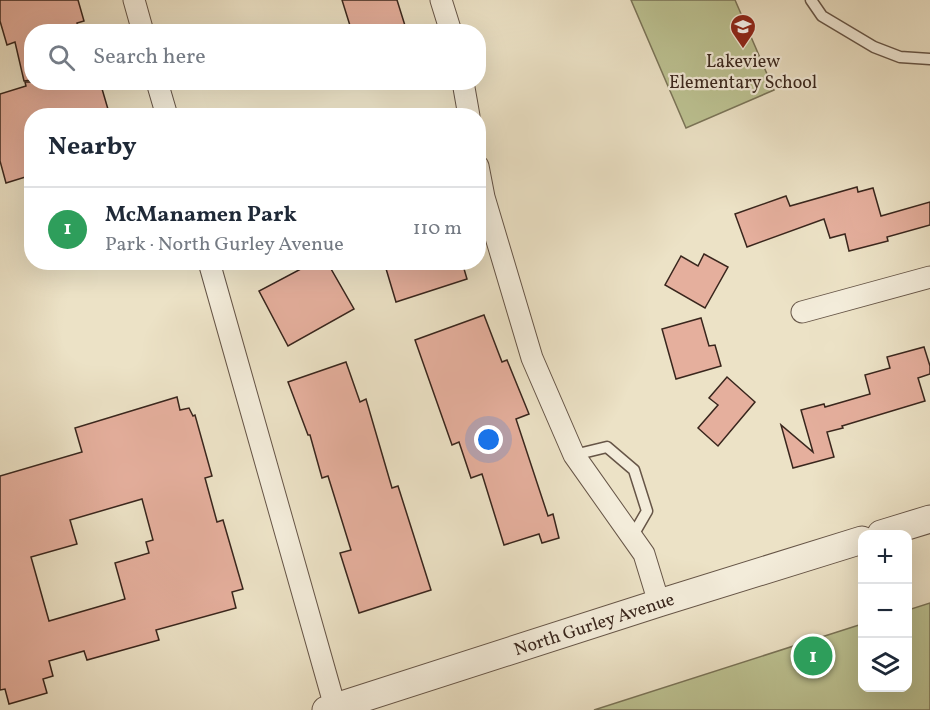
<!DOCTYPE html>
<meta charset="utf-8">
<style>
:root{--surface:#fff;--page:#f2f2f3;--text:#1f2937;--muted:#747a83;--line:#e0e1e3;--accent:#8f2418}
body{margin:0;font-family:Vollkorn,serif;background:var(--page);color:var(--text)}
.controls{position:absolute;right:18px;bottom:18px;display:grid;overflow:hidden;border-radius:12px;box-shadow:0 6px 24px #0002}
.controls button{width:54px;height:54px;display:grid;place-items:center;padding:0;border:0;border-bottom:2px solid var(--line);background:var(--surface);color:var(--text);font:30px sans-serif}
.you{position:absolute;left:489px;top:440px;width:21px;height:21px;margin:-15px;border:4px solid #fff;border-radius:50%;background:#1a73e8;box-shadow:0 0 0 9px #1a73e833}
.badge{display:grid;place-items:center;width:39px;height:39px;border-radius:50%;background:var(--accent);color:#fff;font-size:20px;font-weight:700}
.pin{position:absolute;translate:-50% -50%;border:3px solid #fff;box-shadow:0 2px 6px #0006}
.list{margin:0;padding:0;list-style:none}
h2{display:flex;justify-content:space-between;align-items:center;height:78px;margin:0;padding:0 24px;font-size:26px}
h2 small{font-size:20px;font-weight:400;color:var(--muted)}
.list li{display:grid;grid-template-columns:39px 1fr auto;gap:18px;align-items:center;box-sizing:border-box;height:84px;padding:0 24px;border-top:2px solid var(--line)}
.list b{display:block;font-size:22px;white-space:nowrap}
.list p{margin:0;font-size:20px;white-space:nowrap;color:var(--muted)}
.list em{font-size:20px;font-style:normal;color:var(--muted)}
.icon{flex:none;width:33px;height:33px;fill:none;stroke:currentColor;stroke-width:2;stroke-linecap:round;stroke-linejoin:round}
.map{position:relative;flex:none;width:930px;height:710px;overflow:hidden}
.search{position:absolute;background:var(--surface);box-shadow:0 6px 24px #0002;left:24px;top:24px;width:462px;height:66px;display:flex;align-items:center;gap:15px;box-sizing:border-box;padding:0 21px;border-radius:24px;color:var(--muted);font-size:22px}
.panel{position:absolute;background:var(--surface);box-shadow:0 6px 24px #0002;left:24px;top:108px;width:462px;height:162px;border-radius:24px}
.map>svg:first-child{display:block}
.green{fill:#bcc292;stroke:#7a7458;stroke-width:1.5}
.building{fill:#e5af9d;stroke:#39261d;stroke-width:1.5;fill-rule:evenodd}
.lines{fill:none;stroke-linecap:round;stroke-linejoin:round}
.service-casing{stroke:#665547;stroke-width:13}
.minor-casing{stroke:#665547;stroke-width:23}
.tertiary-casing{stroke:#665547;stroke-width:29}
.service{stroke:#f3ecda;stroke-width:10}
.minor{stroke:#f3ecda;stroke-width:21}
.tertiary{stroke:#f3ecda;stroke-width:27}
.labels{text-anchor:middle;stroke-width:4.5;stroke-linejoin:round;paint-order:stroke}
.poi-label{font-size:18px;fill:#39261d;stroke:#f3ecda}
.street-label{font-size:18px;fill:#39261d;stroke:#f3ecda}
</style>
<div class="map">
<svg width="930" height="710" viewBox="0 0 930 710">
<rect width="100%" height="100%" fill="#ece2c6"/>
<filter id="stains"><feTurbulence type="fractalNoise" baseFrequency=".00333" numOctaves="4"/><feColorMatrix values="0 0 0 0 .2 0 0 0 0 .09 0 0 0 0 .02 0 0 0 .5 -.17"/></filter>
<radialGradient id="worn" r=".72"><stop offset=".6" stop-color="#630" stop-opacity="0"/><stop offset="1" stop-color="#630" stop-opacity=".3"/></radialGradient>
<!-- green -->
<g class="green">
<polygon points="631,0 735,0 774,90 686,128"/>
<polygon points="930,603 930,710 594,710 862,624 862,688 908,688 908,610"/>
</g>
<!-- building -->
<g class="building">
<polygon points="0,0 78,0 84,21 77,23 79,32 32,32 32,80 24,81 15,42 7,45 0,21"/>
<polygon points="342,0 397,0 407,32 352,32"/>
<polygon points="25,82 100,82 110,116 32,116 32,175 6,183 0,161 0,94 26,86"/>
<polygon points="857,187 858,192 873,188 881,216 930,202 930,225 887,237 888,241 849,251 845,234 830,238 824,219 747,247 735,214 786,196 790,206"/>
<polygon points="704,254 728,267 705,308 665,285 681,256 698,266"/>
<polygon points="314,262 327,262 354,309 288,346 259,291"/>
<polygon points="384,262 462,262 467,279 396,302"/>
<polygon points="484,315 502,362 507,360 529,414 516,419 548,516 553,514 559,538 542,543 539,534 504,545 482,474 471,478 459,442 452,445 415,340"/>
<polygon points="701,318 709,346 715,345 721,366 676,379 662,329"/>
<polygon points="924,347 930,366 930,374 918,378 925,401 842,426 843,428 827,432 834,457 793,468 781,425 813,452 801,410 824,404 825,407 870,394 865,375 890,368 887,357"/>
<polygon points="346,362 360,402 366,399 392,488 398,486 431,590 359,613 340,553 351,550 328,476 322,478 310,435 308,435 288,382"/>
<polygon points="727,377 755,402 718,446 698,428 718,405 709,398"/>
<path d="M177,397L180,410L189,408L193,416L195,415L212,476L205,478L217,522L223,520L243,589L232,592L236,608L156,630L159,640L87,660L84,651L49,661L53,676L43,679L47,693L9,704L5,689L0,690V476L82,452L75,428ZM142,499L153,540L146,542L149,553L115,563L125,599L49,621L31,557L77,544L70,520Z"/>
</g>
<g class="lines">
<defs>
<g id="service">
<polyline points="811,0 822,16 874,47 900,57 930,59"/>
<polyline points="574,455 607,447 634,470 647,511 632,537"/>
</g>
<g id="minor">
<polyline points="134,0 143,32"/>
<polyline points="441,0 451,32"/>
<polyline points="157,82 167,116"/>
<polyline points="463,82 469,116"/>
<polyline points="478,166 484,197 532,358 574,455 644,554 659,603"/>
<polyline points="209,262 335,707"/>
<polyline points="802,312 930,277"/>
</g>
<g id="tertiary">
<polyline points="881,534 930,519"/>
<polyline points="326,710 659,603 862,540"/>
</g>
</defs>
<!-- service casing -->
<use href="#service" class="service-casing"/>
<!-- minor casing -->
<use href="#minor" class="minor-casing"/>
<!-- tertiary casing -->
<use href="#tertiary" class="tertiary-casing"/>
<!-- service -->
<use href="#service" class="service"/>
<!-- minor -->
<use href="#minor" class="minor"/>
<!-- tertiary -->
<use href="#tertiary" class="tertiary"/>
</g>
<!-- icons -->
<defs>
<symbol id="school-pin" viewBox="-11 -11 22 30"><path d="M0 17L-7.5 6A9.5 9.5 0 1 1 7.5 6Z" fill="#8f2418" stroke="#f3ecda"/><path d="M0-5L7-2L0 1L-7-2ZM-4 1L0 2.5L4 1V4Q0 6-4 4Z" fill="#fff"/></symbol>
</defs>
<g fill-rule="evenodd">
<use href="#school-pin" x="728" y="12" width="30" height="40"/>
</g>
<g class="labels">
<!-- poi labels -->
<g class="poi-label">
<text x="743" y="67">Lakeview<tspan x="743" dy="21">Elementary School</tspan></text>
</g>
<!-- street labels -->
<g class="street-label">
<text transform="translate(594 624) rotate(-18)" y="6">North Gurley Avenue</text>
</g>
</g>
<rect width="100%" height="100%" filter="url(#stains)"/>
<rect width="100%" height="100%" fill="url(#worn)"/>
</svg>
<div class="controls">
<button>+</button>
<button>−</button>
<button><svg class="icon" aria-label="layers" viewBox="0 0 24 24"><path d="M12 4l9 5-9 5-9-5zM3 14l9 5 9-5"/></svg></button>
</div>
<div class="you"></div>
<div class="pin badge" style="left:813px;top:656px;background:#2e9e5b">1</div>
<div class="search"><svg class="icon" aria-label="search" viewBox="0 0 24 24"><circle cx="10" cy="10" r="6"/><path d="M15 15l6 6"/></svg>Search here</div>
<section class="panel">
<h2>Nearby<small></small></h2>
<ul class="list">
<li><span class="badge" style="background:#2e9e5b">1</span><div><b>McManamen Park</b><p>Park · North Gurley Avenue</p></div><em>110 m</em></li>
</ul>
</section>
</div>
